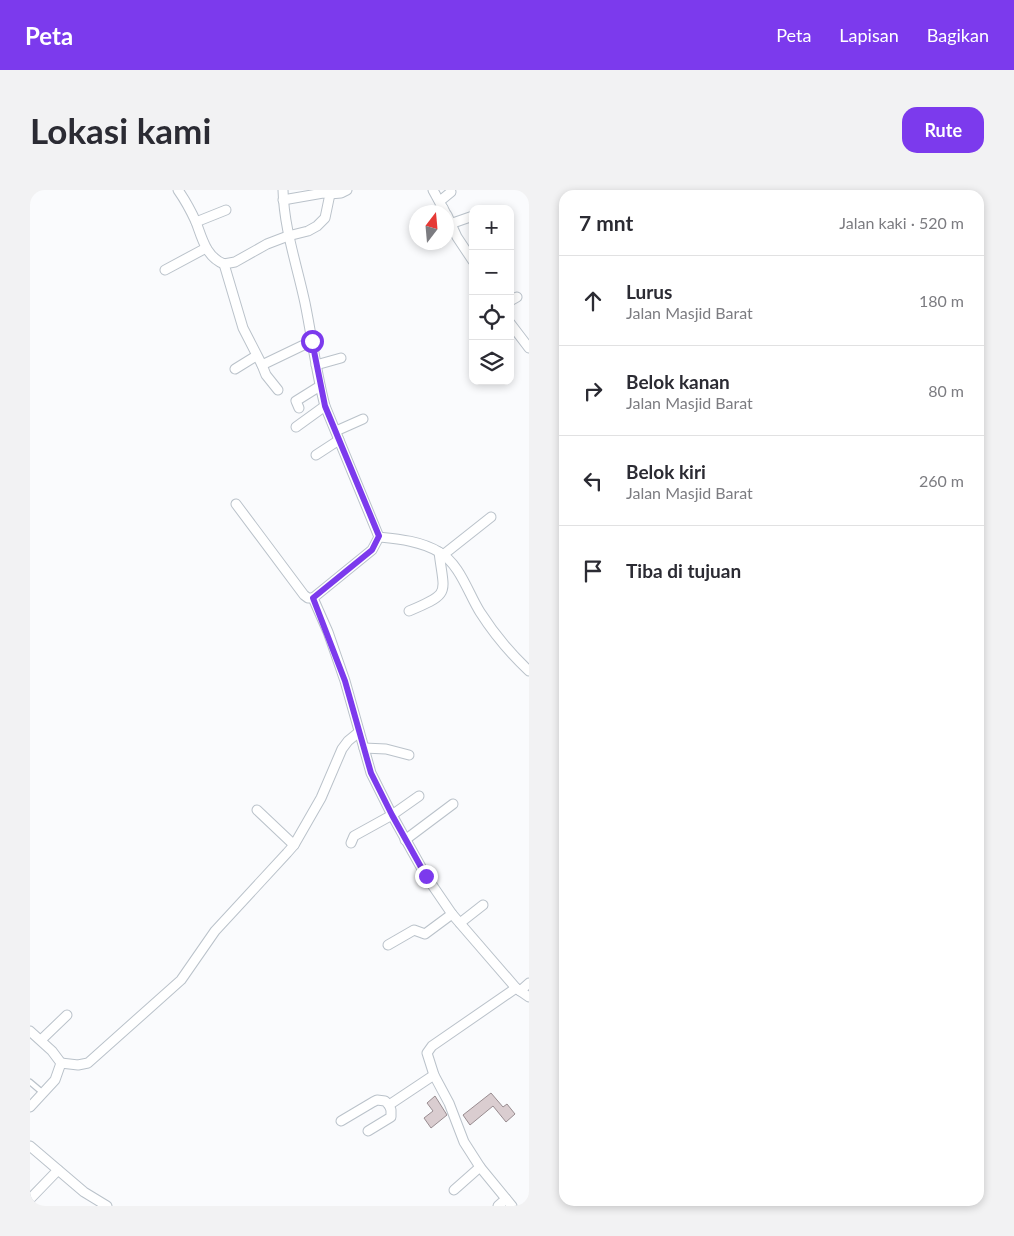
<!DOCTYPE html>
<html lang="id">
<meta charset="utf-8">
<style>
:root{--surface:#fff;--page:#f2f2f3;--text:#2b2b33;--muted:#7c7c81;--line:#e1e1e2;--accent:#7c3aed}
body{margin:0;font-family:Lato,sans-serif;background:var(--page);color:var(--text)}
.controls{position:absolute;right:15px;top:15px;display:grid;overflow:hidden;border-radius:10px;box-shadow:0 2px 8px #0003}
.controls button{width:45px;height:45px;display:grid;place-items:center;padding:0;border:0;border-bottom:1px solid var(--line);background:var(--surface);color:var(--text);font:25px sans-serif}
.compass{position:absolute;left:379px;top:15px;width:45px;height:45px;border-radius:50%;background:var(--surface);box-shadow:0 2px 8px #0003;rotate:16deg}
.stop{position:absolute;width:15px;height:15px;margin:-11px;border:4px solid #7c3aed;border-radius:50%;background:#fff}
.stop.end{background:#7c3aed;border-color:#fff;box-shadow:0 1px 5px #0008}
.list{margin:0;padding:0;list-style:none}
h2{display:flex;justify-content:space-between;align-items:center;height:65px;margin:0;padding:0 20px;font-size:21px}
h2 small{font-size:16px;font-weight:400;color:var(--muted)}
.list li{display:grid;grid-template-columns:32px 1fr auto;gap:15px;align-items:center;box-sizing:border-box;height:90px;padding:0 20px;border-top:1px solid var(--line)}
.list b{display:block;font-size:19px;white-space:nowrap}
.list p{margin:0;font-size:16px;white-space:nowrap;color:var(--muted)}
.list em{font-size:16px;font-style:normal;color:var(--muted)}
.icon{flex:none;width:28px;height:28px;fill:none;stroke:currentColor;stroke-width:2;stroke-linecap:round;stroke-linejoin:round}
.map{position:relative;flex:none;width:499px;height:1016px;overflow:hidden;border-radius:15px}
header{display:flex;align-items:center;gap:30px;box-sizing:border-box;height:70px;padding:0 25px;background:var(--accent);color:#fff}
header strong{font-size:24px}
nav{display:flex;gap:28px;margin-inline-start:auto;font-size:18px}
.intro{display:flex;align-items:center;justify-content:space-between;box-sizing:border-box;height:120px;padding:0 30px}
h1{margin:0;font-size:35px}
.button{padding:12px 22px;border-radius:15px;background:var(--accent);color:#fff;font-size:18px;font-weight:700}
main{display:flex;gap:30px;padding:0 30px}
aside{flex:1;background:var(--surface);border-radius:15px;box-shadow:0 2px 8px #0003}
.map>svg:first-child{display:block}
.building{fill:#dacdd0;stroke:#988c90}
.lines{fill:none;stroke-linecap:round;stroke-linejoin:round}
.lane-casing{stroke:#bac2ca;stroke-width:7}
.street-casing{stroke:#bac2ca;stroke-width:11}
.lane{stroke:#fff;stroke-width:4.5}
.street{stroke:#fff;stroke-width:9}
.route{stroke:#7c3aed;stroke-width:6}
</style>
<header>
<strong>Peta</strong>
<nav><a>Peta</a><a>Lapisan</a><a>Bagikan</a></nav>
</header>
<div class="intro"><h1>Lokasi kami</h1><a class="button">Rute</a></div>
<main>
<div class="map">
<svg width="499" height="1016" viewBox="0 0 499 1016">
<rect width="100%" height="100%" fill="#fafbfd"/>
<!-- building -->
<g class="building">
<polygon points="461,903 473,917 477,914 485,924 476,932 463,916 440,935 433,925"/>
<polygon points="405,906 417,925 401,938 394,928 403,921 397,913"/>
</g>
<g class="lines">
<defs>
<polyline id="lane" points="0,892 13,903"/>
<g id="street">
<path d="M148,0C155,10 161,21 166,32C172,48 176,67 194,74L205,72L237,54L258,46L278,41L287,36L295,28L300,4L293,3L253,10"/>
<path d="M253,0C254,39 267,75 275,113C282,147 286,182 295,216L349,347L342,360L283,408L298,442L315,491L341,583L362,625L396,686L422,724L486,798L499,807"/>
<polyline points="403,0 415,22"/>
<polyline points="300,4 311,3 317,0"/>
<polyline points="410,11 421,2"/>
<polyline points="403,22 413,18"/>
<polyline points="417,25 427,47 443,71"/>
<polyline points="166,32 196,20"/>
<polyline points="420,34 443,26"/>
<polyline points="194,74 213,138 232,175 282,151"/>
<polyline points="135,80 176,58"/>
<polyline points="480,111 487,107"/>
<polyline points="480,133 499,158"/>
<polyline points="232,175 236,185 248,200"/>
<polyline points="286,175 311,168"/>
<polyline points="205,179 226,166"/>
<polyline points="269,218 266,211 290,196"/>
<polyline points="266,237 295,216"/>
<polyline points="306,241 333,229"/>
<polyline points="286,265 309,250"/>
<polyline points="206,314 274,405 278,408 283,408"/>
<path d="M349,347C369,349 391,351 409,362C430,374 438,403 450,422C464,444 480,463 499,481"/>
<polyline points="413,365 461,327"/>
<path d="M379,421C422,403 414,404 409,362"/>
<polyline points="334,558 356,559 379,565"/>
<polyline points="227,620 264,655"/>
<polyline points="375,650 423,614"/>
<polyline points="321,653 324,646 362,625 389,606"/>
<polyline points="430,733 453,715"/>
<polyline points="358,755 384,740 395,744 422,724"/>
<polyline points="490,801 499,793"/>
<polyline points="0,841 22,861 31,873 25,890 0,917"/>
<polyline points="11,850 37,825"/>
<polyline points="31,873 48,875 58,873 151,790 185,741 257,663 264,655 291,608 312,559 318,551 329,542"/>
<polyline points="311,931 343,912 347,910 355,911 359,915 404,885"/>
<polyline points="338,941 361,927 361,920 359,915"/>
<polyline points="0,956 54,1002 77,1016"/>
<polyline points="424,1000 450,977"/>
<polyline points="0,1009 28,980"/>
<polyline points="468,1016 476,1009"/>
<polyline points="482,1016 450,977 434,952 419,913 404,885 397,863 402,856 486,798"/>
</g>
</defs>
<!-- lane casing -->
<use href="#lane" class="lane-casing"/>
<!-- street casing -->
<use href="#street" class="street-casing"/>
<!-- lane -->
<use href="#lane" class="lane"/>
<!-- street -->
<use href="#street" class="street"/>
</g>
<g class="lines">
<!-- route -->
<polyline class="route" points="282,151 295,216 349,346 342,360 283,408 315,491 341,583 362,625 396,686"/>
</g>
</svg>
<div class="controls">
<button>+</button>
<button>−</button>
<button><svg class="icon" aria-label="locate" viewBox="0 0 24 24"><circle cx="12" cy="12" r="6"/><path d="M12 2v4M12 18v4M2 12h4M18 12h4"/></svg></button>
<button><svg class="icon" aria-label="layers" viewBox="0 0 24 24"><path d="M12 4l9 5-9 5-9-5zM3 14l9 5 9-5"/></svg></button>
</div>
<svg class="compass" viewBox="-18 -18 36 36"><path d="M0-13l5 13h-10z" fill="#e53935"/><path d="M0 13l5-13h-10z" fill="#7c7c81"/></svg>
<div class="stop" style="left:282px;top:151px"></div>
<div class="stop end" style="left:396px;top:686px"></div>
</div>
<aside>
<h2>7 mnt<small>Jalan kaki · 520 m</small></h2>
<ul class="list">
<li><svg class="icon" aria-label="ahead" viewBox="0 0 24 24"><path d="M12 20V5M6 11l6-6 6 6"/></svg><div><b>Lurus</b><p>Jalan Masjid Barat</p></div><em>180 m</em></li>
<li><svg class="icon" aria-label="right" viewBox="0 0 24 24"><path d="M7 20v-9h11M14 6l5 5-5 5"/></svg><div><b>Belok kanan</b><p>Jalan Masjid Barat</p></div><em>80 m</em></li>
<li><svg class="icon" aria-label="left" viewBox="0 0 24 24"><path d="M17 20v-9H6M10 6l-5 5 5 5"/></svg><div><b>Belok kiri</b><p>Jalan Masjid Barat</p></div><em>260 m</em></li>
<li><svg class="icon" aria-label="arrive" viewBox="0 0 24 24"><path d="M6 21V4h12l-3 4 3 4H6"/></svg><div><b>Tiba di tujuan</b></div></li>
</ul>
</aside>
</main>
